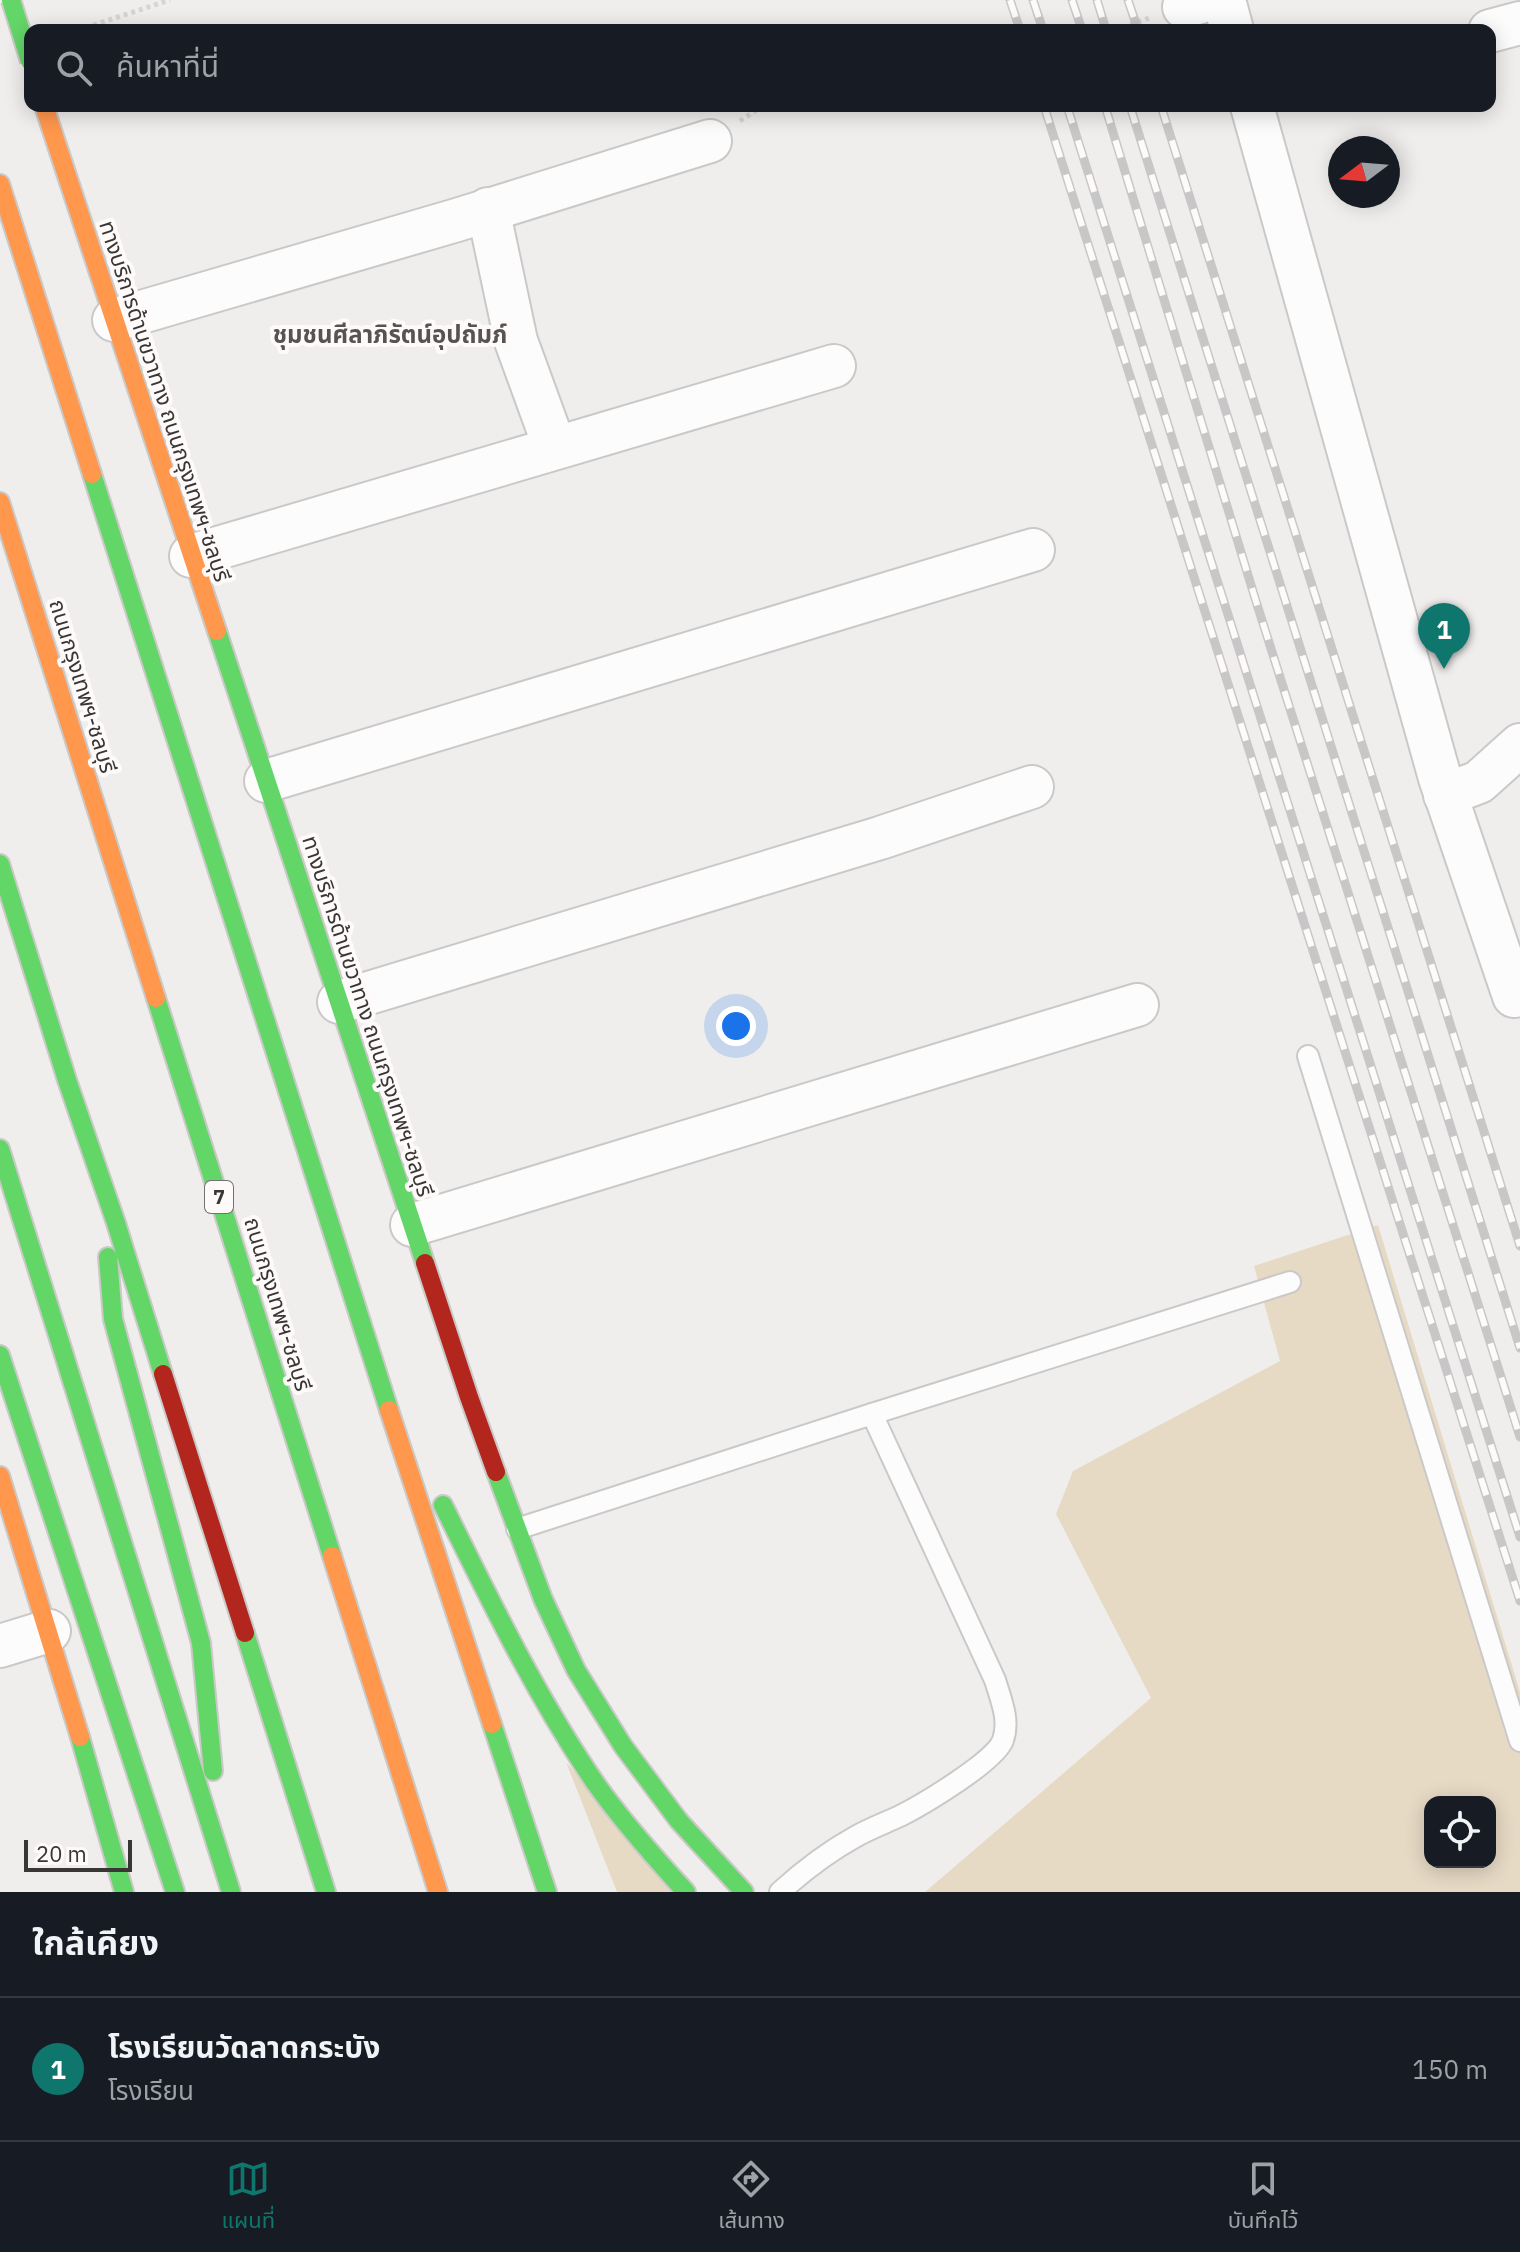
<!DOCTYPE html>
<html lang="th">
<meta charset="utf-8">
<style>
:root{--surface:#171b24;--page:#242831;--text:#f1f3f6;--muted:#9ea1a6;--line:#363941;--accent:#0f766e}
body{margin:0;font-family:"IBM Plex Sans","Noto Sans Thai",sans-serif;background:var(--page);color:var(--text)}
.controls{position:absolute;right:24px;bottom:24px;display:grid;overflow:hidden;border-radius:16px;box-shadow:0 4px 20px #0003}
.controls button{width:72px;height:72px;display:grid;place-items:center;padding:0;border:0;border-bottom:2px solid var(--line);background:var(--surface);color:var(--text);font:40px sans-serif}
.compass{position:absolute;left:1328px;top:136px;width:72px;height:72px;border-radius:50%;background:var(--surface);box-shadow:0 4px 20px #0003;rotate:254deg}
.scale{position:absolute;left:24px;bottom:20px;width:108px;box-sizing:border-box;padding-left:8px;border:4px solid #383736;border-top:0;font-size:22px;line-height:28px;white-space:nowrap;color:#383736;-webkit-text-stroke:6px #fefaf9;paint-order:stroke}
.you{position:absolute;left:736px;top:1026px;width:28px;height:28px;margin:-20px;border:6px solid #fff;border-radius:50%;background:#1a73e8;box-shadow:0 0 0 12px #1a73e833}
.badge{display:grid;place-items:center;width:52px;height:52px;border-radius:50%;background:var(--accent);color:#fff;font-size:26px;font-weight:700}
.pin{position:absolute;translate:-50% -66px;filter:drop-shadow(0 2px 4px #0008)}
.pin::after{content:'';position:absolute;top:42px;width:28px;height:24px;background:inherit;clip-path:polygon(0 0,100% 0,50% 100%)}
.list{margin:0;padding:0;list-style:none}
h2{display:flex;justify-content:space-between;align-items:center;height:104px;margin:0;padding:0 32px;font-size:34px}
h2 small{font-size:26px;font-weight:400;color:var(--muted)}
.list li{display:grid;grid-template-columns:52px 1fr auto;gap:24px;align-items:center;box-sizing:border-box;height:144px;padding:0 32px;border-top:2px solid var(--line)}
.list b{display:block;font-size:30px;white-space:nowrap}
.list p{margin:0;font-size:26px;white-space:nowrap;color:var(--muted)}
.list em{font-size:26px;font-style:normal;color:var(--muted)}
.icon{flex:none;width:44px;height:44px;fill:none;stroke:currentColor;stroke-width:2;stroke-linecap:round;stroke-linejoin:round}
.map{position:relative;flex:none;width:1520px;height:1892px;overflow:hidden}
.search{position:absolute;background:var(--surface);box-shadow:0 4px 20px #0003;left:24px;right:24px;top:24px;height:88px;display:flex;align-items:center;gap:20px;box-sizing:border-box;padding:0 28px;border-radius:16px;color:var(--muted);font-size:30px}
.sheet{height:248px;background:var(--surface)}
nav{display:flex;justify-content:space-around;align-items:center;box-sizing:border-box;height:112px;border-top:2px solid var(--line);background:var(--surface);font-size:22px;color:var(--muted)}
nav a{display:grid;justify-items:center;gap:4px}
nav .on{color:var(--accent)}
.map>svg:first-child{display:block}
.green{fill:#e6dac5;fill-rule:evenodd}
.lines{fill:none;stroke-linecap:round;stroke-linejoin:round}
.lane-casing{stroke:#cbc9c8;stroke-width:24}
.street-casing{stroke:#cbc9c8;stroke-width:46}
.fast-casing{stroke:#cbc9c8;stroke-width:22}
.slow-casing{stroke:#cbc9c8;stroke-width:22}
.jam-casing{stroke:#cbc9c8;stroke-width:22}
.path{stroke:#d6d5d4;stroke-width:5;stroke-dasharray:4 4;stroke-linecap:butt}
.lane{stroke:#fdfcfc;stroke-width:20}
.street{stroke:#fdfcfc;stroke-width:42}
.fast{stroke:#63d668;stroke-width:18}
.slow{stroke:#ff974d;stroke-width:18}
.jam{stroke:#b3261e;stroke-width:18}
.rail-casing{stroke:#c8c7c7;stroke-width:9}
.rail{stroke:#fefaf9;stroke-width:6;stroke-dasharray:18;stroke-linecap:butt}
.fast-bridge-casing{stroke:#cbc9c8;stroke-width:22;stroke-linecap:butt}
.fast-bridge{stroke:#63d668;stroke-width:18}
.labels{text-anchor:middle;stroke-width:8;stroke-linejoin:round;paint-order:stroke}
.shield{fill:#fefaf9;stroke:#737270;stroke-width:2}
.shield-label{font-size:20px;font-weight:bold;fill:#383736}
.street-label{font-size:22px;fill:#383736;stroke:#fefaf9}
.neighbourhood-label{font-size:24px;font-weight:bold;fill:#565352;stroke:#fefaf9}
</style>
<div class="map">
<svg width="1520" height="1892" viewBox="0 0 1520 1892">
<rect width="100%" height="100%" fill="#f0eeed"/>
<!-- green -->
<g class="green">
<path d="M1378,1225L1520,1692V1892H925L1151,1698L1056,1514L1073,1471L1280,1361L1254,1266ZM1430,1802H1490V1862H1430Z"/>
<polygon points="566,1762 677,1892 617,1892"/>
</g>
<g class="lines">
<defs>
<g id="lane">
<polyline points="1308,1056 1520,1741"/>
<polyline points="517,1529 872,1414 1290,1282"/>
<path d="M780,1892C803,1871 828,1852 855,1837C869,1829 885,1823 900,1816C922,1805 996,1761 1003,1740C1010,1720 1001,1700 995,1680L872,1414"/>
</g>
<g id="street">
<polyline points="1224,0 1232,30"/>
<polyline points="1184,7 1207,0"/>
<polyline points="1490,31 1520,23"/>
<polyline points="1252,106 1440,778 1514,996"/>
<polyline points="488,209 516,341 555,448"/>
<polyline points="114,320 457,220 710,141"/>
<polyline points="191,556 834,366"/>
<polyline points="266,781 1033,550"/>
<polyline points="1445,795 1479,782 1520,745"/>
<polyline points="339,1002 880,838 1032,787"/>
<polyline points="412,1225 1137,1005"/>
<polyline points="0,1646 49,1631"/>
</g>
<g id="fast">
<polyline points="92,474 389,1410"/>
<polyline points="217,631 425,1263"/>
<polyline points="0,864 67,1080 116,1223 163,1374"/>
<polyline points="156,998 332,1556"/>
<polyline points="0,1149 231,1892"/>
<polyline points="108,1257 113,1319 201,1643 213,1771"/>
<polyline points="0,1355 175,1892"/>
<polyline points="496,1472 543,1599 576,1670 623,1746 679,1821 744,1892"/>
<path d="M443,1505C490,1600 536,1696 596,1784C623,1822 654,1857 686,1892"/>
<polyline points="245,1633 326,1892"/>
<polyline points="492,1724 547,1892"/>
<polyline points="80,1737 124,1892"/>
</g>
<g id="slow">
<polyline points="44,106 217,631"/>
<polyline points="0,184 92,474"/>
<polyline points="0,502 156,998"/>
<polyline points="389,1410 492,1724"/>
<polyline points="0,1476 80,1737"/>
<polyline points="332,1556 438,1892"/>
</g>
<g id="jam">
<polyline points="425,1263 469,1397 496,1472"/>
<polyline points="163,1374 245,1633"/>
</g>
</defs>
<!-- lane casing -->
<use href="#lane" class="lane-casing"/>
<!-- street casing -->
<use href="#street" class="street-casing"/>
<!-- fast casing -->
<use href="#fast" class="fast-casing"/>
<!-- slow casing -->
<use href="#slow" class="slow-casing"/>
<!-- jam casing -->
<use href="#jam" class="jam-casing"/>
<!-- path -->
<g class="path">
<polyline points="78,30 170,0"/>
<polyline points="793,30 861,30"/>
<polyline points="1115,30 1149,18"/>
<polyline points="740,121 755,111 756,106"/>
</g>
<!-- lane -->
<use href="#lane" class="lane"/>
<!-- street -->
<use href="#street" class="street"/>
<!-- fast -->
<use href="#fast" class="fast"/>
<!-- slow -->
<use href="#slow" class="slow"/>
<!-- jam -->
<use href="#jam" class="jam"/>
<defs>
<g id="rail">
<polyline points="1010,0 1020,30"/>
<polyline points="1033,0 1043,30"/>
<polyline points="1072,0 1082,30"/>
<polyline points="1097,0 1106,30"/>
<polyline points="1128,0 1138,30"/>
<polyline points="1044,106 1520,1601"/>
<polyline points="1067,106 1520,1537"/>
<polyline points="1105,106 1255,598 1520,1437"/>
<polyline points="1130,106 1520,1348"/>
<polyline points="1161,106 1520,1246"/>
</g>
</defs>
<!-- rail casing -->
<use href="#rail" class="rail-casing"/>
<!-- rail -->
<use href="#rail" class="rail"/>
<defs>
<polyline id="fast-bridge" points="11,0 30,61"/>
</defs>
<!-- fast-bridge casing -->
<use href="#fast-bridge" class="fast-bridge-casing"/>
<!-- fast-bridge -->
<use href="#fast-bridge" class="fast-bridge"/>
</g>
<g class="labels">
<!-- shield labels -->
<rect class="shield" x="205" y="1181" width="28" height="32" rx="6"/>
<g class="shield-label">
<text x="219" y="1204">7</text>
</g>
<!-- street labels -->
<g class="street-label">
<text transform="translate(165 401) rotate(72)" y="8">ทางบริการด้านขวาทาง ถนนกรุงเทพฯ-ชลบุรี</text>
<text transform="translate(83 686) rotate(73)" y="8">ถนนกรุงเทพฯ-ชลบุรี</text>
<text transform="translate(368 1016) rotate(72)" y="8">ทางบริการด้านขวาทาง ถนนกรุงเทพฯ-ชลบุรี</text>
<text transform="translate(278 1304) rotate(73)" y="8">ถนนกรุงเทพฯ-ชลบุรี</text>
</g>
<!-- neighbourhood labels -->
<g class="neighbourhood-label">
<text x="390" y="343">ชุมชนศีลาภิรัตน์อุปถัมภ์</text>
</g>
</g>
</svg>
<div class="controls">
<button><svg class="icon" aria-label="locate" viewBox="0 0 24 24"><circle cx="12" cy="12" r="6"/><path d="M12 2v4M12 18v4M2 12h4M18 12h4"/></svg></button>
</div>
<svg class="compass" viewBox="-18 -18 36 36"><path d="M0-13l5 13h-10z" fill="#e53935"/><path d="M0 13l5-13h-10z" fill="#9ea1a6"/></svg>
<div class="scale">20 m</div>
<div class="you"></div>
<div class="pin badge" style="left:1444px;top:669px">1</div>
<div class="search"><svg class="icon" aria-label="search" viewBox="0 0 24 24"><circle cx="10" cy="10" r="6"/><path d="M15 15l6 6"/></svg>ค้นหาที่นี่</div>
</div>
<section class="sheet">
<h2>ใกล้เคียง<small></small></h2>
<ul class="list">
<li><span class="badge">1</span><div><b>โรงเรียนวัดลาดกระบัง</b><p>โรงเรียน</p></div><em>150 m</em></li>
</ul>
</section>
<nav>
<a class="on"><svg class="icon" aria-label="map" viewBox="0 0 24 24"><path d="M3 6l6-2 6 2 6-2v14l-6 2-6-2-6 2zM9 4v14M15 6v14"/></svg>แผนที่</a>
<a><svg class="icon" aria-label="directions" viewBox="0 0 24 24"><path d="M12 3l9 9-9 9-9-9zM9 14v-3h6M13 9l2 2-2 2"/></svg>เส้นทาง</a>
<a><svg class="icon" aria-label="saved" viewBox="0 0 24 24"><path d="M7 4h10v16l-5-4-5 4z"/></svg>บันทึกไว้</a>
</nav>
